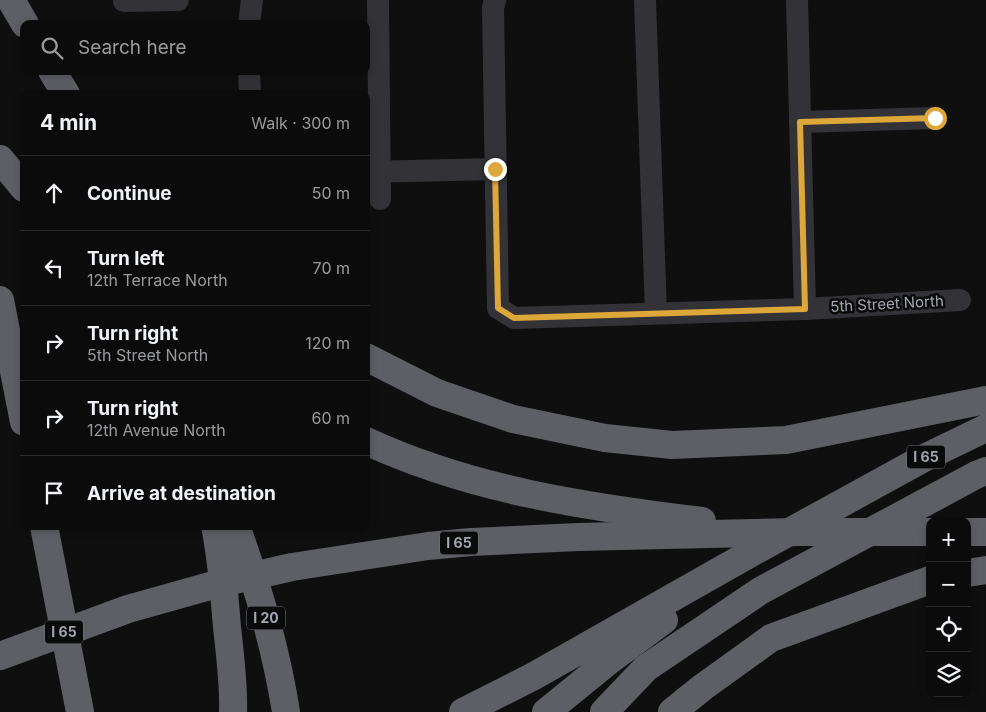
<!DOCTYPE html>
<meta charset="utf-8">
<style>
:root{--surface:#0b0b0c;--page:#19191a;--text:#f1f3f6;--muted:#9a9b9d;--line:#2b2b2d}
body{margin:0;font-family:Inter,sans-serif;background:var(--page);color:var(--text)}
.controls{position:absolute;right:15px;bottom:15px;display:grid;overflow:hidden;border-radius:10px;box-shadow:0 2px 8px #0003}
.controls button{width:45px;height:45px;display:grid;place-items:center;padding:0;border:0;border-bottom:1px solid var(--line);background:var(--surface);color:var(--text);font:25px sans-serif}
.stop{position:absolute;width:15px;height:15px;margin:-11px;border:4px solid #dea73a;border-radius:50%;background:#fff}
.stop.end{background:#dea73a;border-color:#fff;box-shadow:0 1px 5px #0008}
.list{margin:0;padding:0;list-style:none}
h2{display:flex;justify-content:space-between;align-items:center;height:65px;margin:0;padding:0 20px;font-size:21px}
h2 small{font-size:16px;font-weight:400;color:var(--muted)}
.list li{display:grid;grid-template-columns:32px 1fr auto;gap:15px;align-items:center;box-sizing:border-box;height:75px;padding:0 20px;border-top:1px solid var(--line)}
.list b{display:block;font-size:19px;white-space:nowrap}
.list p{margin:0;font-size:16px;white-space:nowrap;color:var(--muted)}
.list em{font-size:16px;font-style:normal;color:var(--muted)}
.icon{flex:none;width:28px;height:28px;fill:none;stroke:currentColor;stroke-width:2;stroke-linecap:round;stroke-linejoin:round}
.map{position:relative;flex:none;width:986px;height:712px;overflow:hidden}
.search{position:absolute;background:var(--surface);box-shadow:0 2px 8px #0003;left:20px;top:20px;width:350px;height:55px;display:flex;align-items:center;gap:12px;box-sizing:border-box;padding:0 18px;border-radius:10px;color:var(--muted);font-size:19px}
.panel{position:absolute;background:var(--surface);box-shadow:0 2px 8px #0003;left:20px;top:90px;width:350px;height:440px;border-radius:10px}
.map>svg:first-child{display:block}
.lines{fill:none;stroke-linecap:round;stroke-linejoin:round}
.minor{stroke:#333337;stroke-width:22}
.highway{stroke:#5d5f65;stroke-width:28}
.route{stroke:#dea73a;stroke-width:6}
.labels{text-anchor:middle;stroke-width:5;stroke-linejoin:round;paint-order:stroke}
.shield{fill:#0a0a0b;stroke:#74777e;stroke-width:1}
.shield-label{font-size:14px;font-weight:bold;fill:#a2a6b0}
.street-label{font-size:15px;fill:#a2a6b0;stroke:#0a0a0b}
</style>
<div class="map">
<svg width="986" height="712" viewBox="0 0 986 712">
<rect width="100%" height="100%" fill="#0f0f10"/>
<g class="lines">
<!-- minor -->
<g class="minor">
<polyline points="378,0 380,199"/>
<polyline points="495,0 493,8 498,308 514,318 805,309 960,300"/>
<polyline points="645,0 656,313"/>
<polyline points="797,0 805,309"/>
<polyline points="124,1 178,0"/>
<polyline points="249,24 252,0"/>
<polyline points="249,71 250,94"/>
<polyline points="800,122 935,118"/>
<polyline points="366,172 495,169"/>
</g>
<!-- highway -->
<g class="highway">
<polyline points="11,0 25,24"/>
<polyline points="52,71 66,94"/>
<polyline points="0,159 24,188"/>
<polyline points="0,300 24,422"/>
<polyline points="366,357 437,393 513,419 605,438 672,445 786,440 986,400"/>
<path d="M366,441C472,490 587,507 702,521"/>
<polyline points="44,526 80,712"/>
<path d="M215,526C222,559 224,593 227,627C230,655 234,684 233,712"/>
<path d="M236,526C258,587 276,648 286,712"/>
<polyline points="967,532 986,532"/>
<polyline points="967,573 986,570"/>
<polyline points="0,656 128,609 217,584 292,567 428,546 471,542 578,537 797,532 930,532"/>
<polyline points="463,712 534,676 751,553 924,458 986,428"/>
<polyline points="546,712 610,660 664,620"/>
<polyline points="604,712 646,668 760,591 976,475 986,471"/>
<polyline points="672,712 703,687 771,638 930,580"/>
</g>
</g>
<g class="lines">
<!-- route -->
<polyline class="route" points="495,169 498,308 514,318 805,309 800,122 935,118"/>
</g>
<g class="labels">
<!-- shield labels -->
<g class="shield">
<rect x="907" y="445.5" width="38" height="23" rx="4"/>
<rect x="440" y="531.5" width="38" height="23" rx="4"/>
<rect x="247" y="606.5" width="38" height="23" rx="4"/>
<rect x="45" y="620.5" width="38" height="23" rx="4"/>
</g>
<g class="shield-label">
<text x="926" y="462">I 65</text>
<text x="459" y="548">I 65</text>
<text x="266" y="623">I 20</text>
<text x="64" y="637">I 65</text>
</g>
<!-- street labels -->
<g class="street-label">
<text transform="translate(887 304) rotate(-3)" y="5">5th Street North</text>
</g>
</g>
</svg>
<div class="controls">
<button>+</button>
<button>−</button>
<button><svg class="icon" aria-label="locate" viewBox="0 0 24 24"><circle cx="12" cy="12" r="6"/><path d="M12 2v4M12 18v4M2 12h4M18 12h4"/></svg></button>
<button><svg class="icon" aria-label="layers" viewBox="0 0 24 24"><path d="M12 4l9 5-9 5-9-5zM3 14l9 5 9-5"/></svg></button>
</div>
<div class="stop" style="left:935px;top:118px"></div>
<div class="stop end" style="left:495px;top:169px"></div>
<div class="search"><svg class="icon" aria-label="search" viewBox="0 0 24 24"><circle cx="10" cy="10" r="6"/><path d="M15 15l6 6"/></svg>Search here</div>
<section class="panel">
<h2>4 min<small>Walk · 300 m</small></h2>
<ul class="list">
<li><svg class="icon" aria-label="ahead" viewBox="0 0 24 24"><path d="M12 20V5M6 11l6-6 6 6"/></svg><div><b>Continue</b></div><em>50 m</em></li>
<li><svg class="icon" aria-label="left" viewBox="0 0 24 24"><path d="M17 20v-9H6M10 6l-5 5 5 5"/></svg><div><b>Turn left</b><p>12th Terrace North</p></div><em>70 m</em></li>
<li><svg class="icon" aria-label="right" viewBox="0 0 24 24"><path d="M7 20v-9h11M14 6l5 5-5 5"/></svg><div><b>Turn right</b><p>5th Street North</p></div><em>120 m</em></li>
<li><svg class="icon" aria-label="right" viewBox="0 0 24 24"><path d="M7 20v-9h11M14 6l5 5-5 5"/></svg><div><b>Turn right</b><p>12th Avenue North</p></div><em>60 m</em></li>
<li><svg class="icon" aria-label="arrive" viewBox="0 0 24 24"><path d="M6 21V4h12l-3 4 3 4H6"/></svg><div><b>Arrive at destination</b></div></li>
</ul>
</section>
</div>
